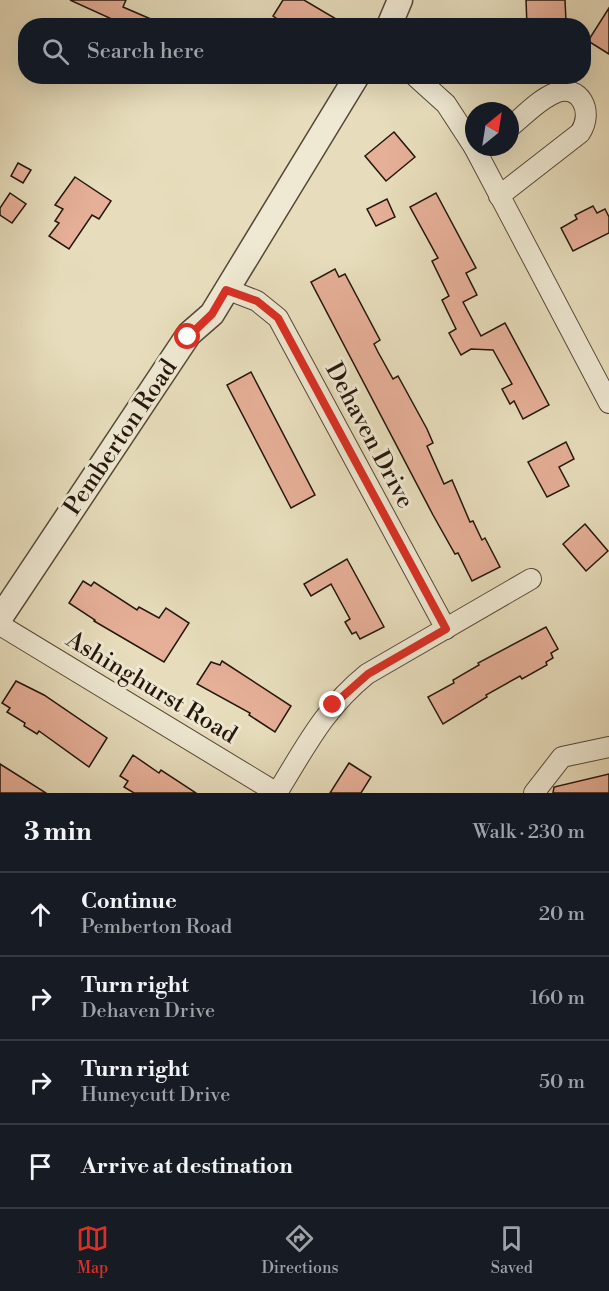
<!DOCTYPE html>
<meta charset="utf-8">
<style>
:root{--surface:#171b24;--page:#20242c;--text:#f1f3f6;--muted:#9ea1a6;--line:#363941;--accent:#d93025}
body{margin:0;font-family:"Libre Bodoni",serif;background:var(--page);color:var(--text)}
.compass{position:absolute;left:465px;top:102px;width:54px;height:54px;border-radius:50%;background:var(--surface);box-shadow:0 6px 24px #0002;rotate:30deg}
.stop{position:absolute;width:18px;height:18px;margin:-14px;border:4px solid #d93025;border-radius:50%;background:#fff}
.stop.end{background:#d93025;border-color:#fff;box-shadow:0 2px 6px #0008}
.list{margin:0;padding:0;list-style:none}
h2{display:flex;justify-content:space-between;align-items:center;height:78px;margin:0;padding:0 24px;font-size:26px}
h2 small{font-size:20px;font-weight:400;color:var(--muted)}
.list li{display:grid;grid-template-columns:39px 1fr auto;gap:18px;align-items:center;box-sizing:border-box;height:84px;padding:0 24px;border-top:2px solid var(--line)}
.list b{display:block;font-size:22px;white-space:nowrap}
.list p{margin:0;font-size:20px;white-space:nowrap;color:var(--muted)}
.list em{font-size:20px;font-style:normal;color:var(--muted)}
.icon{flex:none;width:33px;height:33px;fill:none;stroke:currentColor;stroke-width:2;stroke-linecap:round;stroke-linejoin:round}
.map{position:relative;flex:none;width:609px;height:793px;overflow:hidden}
.search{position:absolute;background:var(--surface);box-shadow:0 6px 24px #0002;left:18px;right:18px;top:18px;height:66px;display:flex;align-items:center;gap:15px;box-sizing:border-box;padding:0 21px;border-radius:24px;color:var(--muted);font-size:22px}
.sheet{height:414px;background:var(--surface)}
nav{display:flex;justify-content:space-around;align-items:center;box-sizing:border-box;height:84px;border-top:2px solid var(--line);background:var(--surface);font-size:16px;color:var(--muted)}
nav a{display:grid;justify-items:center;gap:3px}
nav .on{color:var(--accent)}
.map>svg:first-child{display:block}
.building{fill:#e6af98;stroke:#25160c;stroke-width:1.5}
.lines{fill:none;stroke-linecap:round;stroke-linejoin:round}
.minor-casing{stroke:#564838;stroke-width:22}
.tertiary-casing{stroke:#564838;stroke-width:27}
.minor{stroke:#efe9d3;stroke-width:20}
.tertiary{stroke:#efe9d3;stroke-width:24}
.route{stroke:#d93025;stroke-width:8}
.labels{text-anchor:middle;stroke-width:6;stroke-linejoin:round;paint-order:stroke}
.street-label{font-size:24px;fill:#25160c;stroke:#efe9d3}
</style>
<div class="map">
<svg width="609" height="793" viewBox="0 0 609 793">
<rect width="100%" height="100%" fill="#e7ddbc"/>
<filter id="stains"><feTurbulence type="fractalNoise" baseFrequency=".00333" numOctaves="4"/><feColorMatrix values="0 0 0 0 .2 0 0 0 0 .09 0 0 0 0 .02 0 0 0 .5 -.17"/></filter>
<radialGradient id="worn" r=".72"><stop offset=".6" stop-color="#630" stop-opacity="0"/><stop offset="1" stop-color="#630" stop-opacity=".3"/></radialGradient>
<!-- building -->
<g class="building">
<polygon points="70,0 126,0 123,7 167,26 127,26"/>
<polygon points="283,0 304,0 348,26 288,26 273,16"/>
<polygon points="526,0 565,0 566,21 546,22 547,26 527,26"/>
<polygon points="609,8 609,54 588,41"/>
<polygon points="394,132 415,157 386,181 365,156"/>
<polygon points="18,163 31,170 23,183 11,176"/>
<polygon points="75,177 111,201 99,219 92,215 69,249 49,236 59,223 55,221 63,209 55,205"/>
<polygon points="10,193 26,204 12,223 0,215 0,208"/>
<polygon points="436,193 476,268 466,273 477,295 463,302 481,336 505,323 549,405 523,419 514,401 510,404 502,389 512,384 493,350 471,349 461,355 449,333 456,329 442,300 449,296 432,261 438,258 410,207"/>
<polygon points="387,199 395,217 376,226 367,209"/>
<polygon points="593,206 597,213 605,209 609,217 609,233 573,251 561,228 577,219 575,215"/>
<polygon points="335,269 339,277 345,274 380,340 374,344 378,352 393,379 398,376 427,429 433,443 427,446 444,484 452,480 470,522 473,521 482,540 485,538 500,567 472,581 458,553 455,554 433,515 311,282"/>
<polygon points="251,372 315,495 291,508 227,385"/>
<polygon points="566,442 574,459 559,467 569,486 547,497 528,462"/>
<polygon points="585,524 608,551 586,571 563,544"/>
<polygon points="347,559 384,627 360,639 356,632 352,634 345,622 350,619 331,584 311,596 304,584"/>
<polygon points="83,581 91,586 94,582 137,610 139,607 159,618 166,608 189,623 164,662 94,621 95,620 69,603"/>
<polygon points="546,627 558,649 551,653 553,658 546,662 547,665 522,679 520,676 486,695 487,697 443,724 428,697 454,683 453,680 479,665 478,663"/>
<polygon points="222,661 291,706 275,732 249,715 250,713 197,684 211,662 220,665"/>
<polygon points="16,681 44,695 107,738 89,767 39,731 37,734 24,726 25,723 7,712 10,708 2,703"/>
<polygon points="133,755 159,773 161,770 196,793 134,793 124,787 128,781 120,776"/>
<polygon points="349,763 371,777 361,793 330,793"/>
<polygon points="0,764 46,793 0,793"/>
<polygon points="609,774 609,793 553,793 554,787"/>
</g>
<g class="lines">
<defs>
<g id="minor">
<polyline points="415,76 446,104 474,147"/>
<polyline points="474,147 609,403"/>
<path d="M499,196L580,133C595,111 579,83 555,93C538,100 524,116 510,127"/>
<polyline points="226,289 257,301 278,318 446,629"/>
<polyline points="0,625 277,793"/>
<path d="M277,793C306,746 324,709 367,674L531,579"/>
<polyline points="534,793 562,757 609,747"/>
</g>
<g id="tertiary">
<polyline points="389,26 400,0"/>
<polyline points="0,618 189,334 212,314 357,76"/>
</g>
</defs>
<!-- minor casing -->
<use href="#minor" class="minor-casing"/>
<!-- tertiary casing -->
<use href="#tertiary" class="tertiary-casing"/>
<!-- minor -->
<use href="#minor" class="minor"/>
<!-- tertiary -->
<use href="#tertiary" class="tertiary"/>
</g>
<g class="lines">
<!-- route -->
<polyline class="route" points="188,337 212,314 226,290 257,301 278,318 446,629 368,674 333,705"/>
</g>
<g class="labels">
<!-- street labels -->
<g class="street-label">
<text transform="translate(370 435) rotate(62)" y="8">Dehaven Drive</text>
<text transform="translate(120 437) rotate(-56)" y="8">Pemberton Road</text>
<text transform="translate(152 687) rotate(31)" y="8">Ashinghurst Road</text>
</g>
</g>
<rect width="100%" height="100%" filter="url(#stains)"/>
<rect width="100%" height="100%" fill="url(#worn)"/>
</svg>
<svg class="compass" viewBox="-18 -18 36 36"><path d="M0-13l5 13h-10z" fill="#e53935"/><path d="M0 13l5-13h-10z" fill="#9ea1a6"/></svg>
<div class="stop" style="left:188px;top:337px"></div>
<div class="stop end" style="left:333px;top:705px"></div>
<div class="search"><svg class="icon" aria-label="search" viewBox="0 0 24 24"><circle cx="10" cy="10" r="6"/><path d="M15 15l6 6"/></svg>Search here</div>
</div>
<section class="sheet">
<h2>3 min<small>Walk · 230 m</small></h2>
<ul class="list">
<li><svg class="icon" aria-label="ahead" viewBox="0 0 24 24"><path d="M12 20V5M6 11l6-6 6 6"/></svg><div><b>Continue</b><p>Pemberton Road</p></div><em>20 m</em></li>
<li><svg class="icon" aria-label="right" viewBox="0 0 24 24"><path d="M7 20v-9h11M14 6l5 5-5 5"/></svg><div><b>Turn right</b><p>Dehaven Drive</p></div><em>160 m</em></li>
<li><svg class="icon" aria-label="right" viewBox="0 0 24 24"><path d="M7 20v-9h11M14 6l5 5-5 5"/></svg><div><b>Turn right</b><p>Huneycutt Drive</p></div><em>50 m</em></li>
<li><svg class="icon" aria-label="arrive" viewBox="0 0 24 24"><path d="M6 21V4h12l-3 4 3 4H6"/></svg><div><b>Arrive at destination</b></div></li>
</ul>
</section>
<nav>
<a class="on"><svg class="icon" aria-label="map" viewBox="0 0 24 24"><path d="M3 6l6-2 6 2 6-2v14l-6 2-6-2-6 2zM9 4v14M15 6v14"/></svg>Map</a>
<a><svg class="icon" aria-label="directions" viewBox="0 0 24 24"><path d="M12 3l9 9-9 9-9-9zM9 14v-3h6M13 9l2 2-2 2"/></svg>Directions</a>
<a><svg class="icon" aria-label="saved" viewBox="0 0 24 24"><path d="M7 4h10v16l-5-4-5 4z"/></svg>Saved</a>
</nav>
